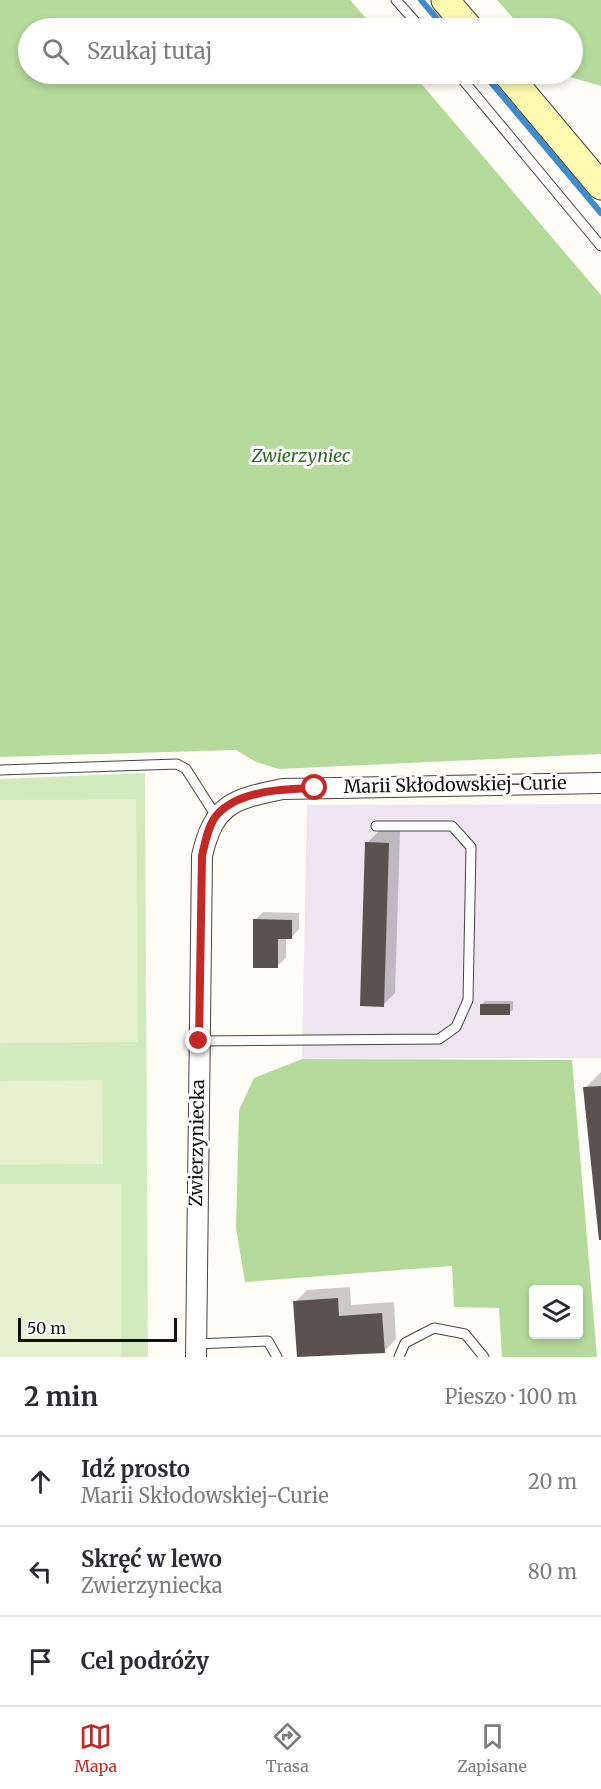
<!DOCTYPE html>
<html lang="pl">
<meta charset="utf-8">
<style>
:root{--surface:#fff;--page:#f7f7f7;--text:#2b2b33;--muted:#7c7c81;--line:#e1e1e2;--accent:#c22927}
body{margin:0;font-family:Merriweather,serif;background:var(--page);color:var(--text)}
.controls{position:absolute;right:18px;bottom:18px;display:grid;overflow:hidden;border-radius:6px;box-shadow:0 3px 9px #0003}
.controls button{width:54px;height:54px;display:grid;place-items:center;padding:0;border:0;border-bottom:2px solid var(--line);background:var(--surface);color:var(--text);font:30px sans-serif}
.scale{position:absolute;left:18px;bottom:15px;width:159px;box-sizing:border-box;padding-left:6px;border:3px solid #111;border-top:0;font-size:16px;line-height:21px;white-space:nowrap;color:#111;-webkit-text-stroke:4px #fff;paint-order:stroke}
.stop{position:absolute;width:18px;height:18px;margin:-14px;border:4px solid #c22927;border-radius:50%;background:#fff}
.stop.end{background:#c22927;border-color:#fff;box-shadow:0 2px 6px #0008}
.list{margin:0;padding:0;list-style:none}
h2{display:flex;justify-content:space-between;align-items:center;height:78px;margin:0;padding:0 24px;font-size:26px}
h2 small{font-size:20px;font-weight:400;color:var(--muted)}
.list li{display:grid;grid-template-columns:39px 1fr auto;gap:18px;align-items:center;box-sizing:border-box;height:90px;padding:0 24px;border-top:2px solid var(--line)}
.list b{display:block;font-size:22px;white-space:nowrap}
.list p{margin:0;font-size:20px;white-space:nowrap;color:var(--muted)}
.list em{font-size:20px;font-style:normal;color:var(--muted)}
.icon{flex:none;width:33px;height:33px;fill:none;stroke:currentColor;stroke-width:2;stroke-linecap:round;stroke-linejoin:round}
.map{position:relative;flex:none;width:601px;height:1357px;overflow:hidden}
.search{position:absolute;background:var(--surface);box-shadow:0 3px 9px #0003;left:18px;right:18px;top:18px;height:66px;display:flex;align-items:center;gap:15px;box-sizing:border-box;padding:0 21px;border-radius:33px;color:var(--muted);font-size:22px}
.sheet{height:348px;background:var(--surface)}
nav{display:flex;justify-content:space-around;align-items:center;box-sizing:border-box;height:84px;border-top:2px solid var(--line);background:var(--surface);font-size:16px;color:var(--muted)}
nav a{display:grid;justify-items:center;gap:3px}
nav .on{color:var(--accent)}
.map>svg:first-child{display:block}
.industrial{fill:#eee6ef}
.green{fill:#d2eabd}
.forest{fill:#b5db9c;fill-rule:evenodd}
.pitch{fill:#e4f2cf}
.shadow{fill:#0003}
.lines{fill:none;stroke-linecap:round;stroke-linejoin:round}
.stream{stroke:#408dcd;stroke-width:6}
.building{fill:#5a534d}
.service-casing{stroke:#444;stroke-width:11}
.minor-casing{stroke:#444;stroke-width:22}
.secondary-casing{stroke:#333;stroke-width:29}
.service{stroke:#fff;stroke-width:9}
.minor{stroke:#fff;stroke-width:20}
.secondary{stroke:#fefab0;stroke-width:27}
.route{stroke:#c22927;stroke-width:8}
.labels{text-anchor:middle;stroke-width:6;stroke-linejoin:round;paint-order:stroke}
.park-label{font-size:18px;font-style:italic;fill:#2b6a20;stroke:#fff}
.street-label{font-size:18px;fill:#111;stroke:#fff}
</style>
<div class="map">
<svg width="601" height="1357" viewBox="0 0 601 1357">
<rect width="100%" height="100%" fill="#fffdf5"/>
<!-- industrial -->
<polygon class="industrial" points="601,804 601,1058 302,1059 307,805"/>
<!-- green -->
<polygon class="green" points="145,773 148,1357 0,1357 0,779"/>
<!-- forest -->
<g class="forest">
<polygon points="0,0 350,0 375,28 28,28 28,74 413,74 601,295 601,754 279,769 256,762 236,750 0,757"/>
<polygon points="497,0 601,0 601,86 560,74 572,74 572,28 522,28"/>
<path d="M302,1059L572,1060L597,1357H502L499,1308L454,1307L452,1266L245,1282L236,1228L239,1110L254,1078ZM534,1290H578V1334H534Z"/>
</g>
<!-- pitch -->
<g class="pitch">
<polygon points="136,799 138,1042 0,1043 0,800"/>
<polygon points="102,1080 103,1164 0,1165 0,1081"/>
<rect x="0" y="1184" width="121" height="173"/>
</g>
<!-- shadow -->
<g class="shadow">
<polygon points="379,831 400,831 395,993 383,1005 367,843"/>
<polygon points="263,912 299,913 299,929 291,938 286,938 286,958 277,966 255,920"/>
<polygon points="485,1001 513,1001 513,1010 509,1013 482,1005"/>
<polygon points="601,1072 601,1238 585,1088"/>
<polygon points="350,1287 351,1305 394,1302 396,1339 384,1352 299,1357 295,1302 307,1290"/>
</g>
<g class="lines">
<!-- stream -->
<g class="stream">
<polyline points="421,0 445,28"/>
<polyline points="484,74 601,213"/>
</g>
</g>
<!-- building -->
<g class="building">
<polygon points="365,842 389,843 384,1007 360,1006"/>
<polygon points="253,919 292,920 292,939 278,939 278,968 253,968"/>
<rect x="480" y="1004" width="30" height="11"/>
<polygon points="601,1086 601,1240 599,1240 583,1087"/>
<polygon points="338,1298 339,1316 382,1313 385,1353 297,1357 293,1301"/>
</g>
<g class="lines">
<defs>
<g id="service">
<polyline points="396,0 421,28"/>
<polyline points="458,74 601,246"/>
<polyline points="0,770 177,764 186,769 216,816"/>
<polyline points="199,1041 439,1039 456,1027 468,1000 471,847 452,826 376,826"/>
<polyline points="196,1344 268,1341 277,1357"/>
<polyline points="399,1357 405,1343 434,1328 465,1334 484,1357"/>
</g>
<path id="minor" d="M196,1357L202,856C214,803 234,799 283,789L601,783"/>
<g id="secondary">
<polyline points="445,0 469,28"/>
<polyline points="507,74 601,186"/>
</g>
</defs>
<!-- service casing -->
<use href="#service" class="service-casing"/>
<!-- minor casing -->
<use href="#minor" class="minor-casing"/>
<!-- secondary casing -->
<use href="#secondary" class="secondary-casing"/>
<!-- service -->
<use href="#service" class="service"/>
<!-- minor -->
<use href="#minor" class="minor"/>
<!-- secondary -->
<use href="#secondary" class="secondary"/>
</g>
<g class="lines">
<!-- route -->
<path class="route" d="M199,1041L202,856C205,843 208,826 216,816C238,790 284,789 315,788"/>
</g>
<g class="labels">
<!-- park labels -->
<g class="park-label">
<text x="301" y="462">Zwierzyniec</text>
</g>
<!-- street labels -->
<g class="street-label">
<text transform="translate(455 785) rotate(-1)" y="6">Marii Skłodowskiej-Curie</text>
<text transform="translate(197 1143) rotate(-89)" y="6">Zwierzyniecka</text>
</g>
</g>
</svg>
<div class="controls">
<button><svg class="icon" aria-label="layers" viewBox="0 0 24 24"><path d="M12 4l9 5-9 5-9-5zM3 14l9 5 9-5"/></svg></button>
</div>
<div class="scale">50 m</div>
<div class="stop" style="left:315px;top:788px"></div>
<div class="stop end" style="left:199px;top:1041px"></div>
<div class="search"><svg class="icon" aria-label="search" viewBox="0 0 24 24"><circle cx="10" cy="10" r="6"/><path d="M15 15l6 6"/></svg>Szukaj tutaj</div>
</div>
<section class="sheet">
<h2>2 min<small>Pieszo · 100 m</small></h2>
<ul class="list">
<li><svg class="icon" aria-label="ahead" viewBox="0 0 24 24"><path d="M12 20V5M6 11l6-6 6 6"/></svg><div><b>Idź prosto</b><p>Marii Skłodowskiej-Curie</p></div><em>20 m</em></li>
<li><svg class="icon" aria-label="left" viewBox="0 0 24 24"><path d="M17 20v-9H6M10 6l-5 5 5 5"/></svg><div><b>Skręć w lewo</b><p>Zwierzyniecka</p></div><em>80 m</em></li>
<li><svg class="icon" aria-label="arrive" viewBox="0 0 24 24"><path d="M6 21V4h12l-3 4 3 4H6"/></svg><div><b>Cel podróży</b></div></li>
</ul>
</section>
<nav>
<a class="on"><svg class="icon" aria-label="map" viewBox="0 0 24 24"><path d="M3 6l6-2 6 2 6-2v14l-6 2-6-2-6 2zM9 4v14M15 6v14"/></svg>Mapa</a>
<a><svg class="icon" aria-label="directions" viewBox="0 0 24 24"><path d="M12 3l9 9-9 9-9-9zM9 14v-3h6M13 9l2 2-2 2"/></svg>Trasa</a>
<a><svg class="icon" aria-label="saved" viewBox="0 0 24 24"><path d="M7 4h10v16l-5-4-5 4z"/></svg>Zapisane</a>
</nav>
